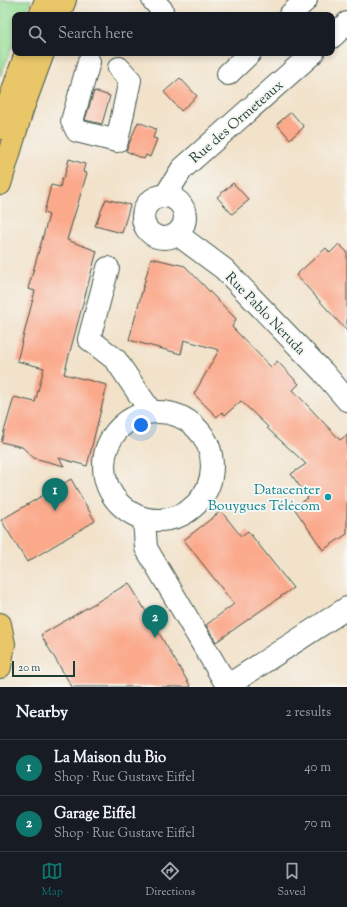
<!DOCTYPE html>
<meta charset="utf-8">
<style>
:root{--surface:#171b24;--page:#242831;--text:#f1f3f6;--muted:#9ea1a6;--line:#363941;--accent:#0f766e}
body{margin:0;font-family:"Sorts Mill Goudy",serif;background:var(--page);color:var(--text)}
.scale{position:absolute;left:12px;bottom:10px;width:63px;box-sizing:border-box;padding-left:4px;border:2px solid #1f3d34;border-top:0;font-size:11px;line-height:14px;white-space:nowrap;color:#1f3d34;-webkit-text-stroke:3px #f6f6f2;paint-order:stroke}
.you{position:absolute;left:141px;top:425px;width:14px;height:14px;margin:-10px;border:3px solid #fff;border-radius:50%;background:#1a73e8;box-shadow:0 0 0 6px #1a73e833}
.badge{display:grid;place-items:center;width:26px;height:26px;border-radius:50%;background:var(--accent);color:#fff;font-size:13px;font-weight:700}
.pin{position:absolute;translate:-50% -33px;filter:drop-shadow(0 1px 2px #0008)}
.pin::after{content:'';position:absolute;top:21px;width:14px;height:12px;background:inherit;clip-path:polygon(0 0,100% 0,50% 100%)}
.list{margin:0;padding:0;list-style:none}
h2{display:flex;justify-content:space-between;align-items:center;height:52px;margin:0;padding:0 16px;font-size:17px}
h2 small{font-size:13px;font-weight:400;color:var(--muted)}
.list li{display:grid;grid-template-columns:26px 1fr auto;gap:12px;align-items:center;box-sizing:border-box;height:56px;padding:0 16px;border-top:1px solid var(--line)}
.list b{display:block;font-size:15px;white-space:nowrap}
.list p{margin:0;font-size:13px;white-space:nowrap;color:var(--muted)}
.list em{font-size:13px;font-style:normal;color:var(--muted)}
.icon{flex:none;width:22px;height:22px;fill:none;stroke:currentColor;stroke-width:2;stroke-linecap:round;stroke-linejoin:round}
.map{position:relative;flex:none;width:347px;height:687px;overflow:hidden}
.search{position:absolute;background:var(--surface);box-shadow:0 2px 6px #0003;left:12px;right:12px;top:12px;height:44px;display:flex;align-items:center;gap:10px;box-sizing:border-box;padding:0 14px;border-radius:8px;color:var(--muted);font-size:15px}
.sheet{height:164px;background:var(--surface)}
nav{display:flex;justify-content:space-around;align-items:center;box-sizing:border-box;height:56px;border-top:1px solid var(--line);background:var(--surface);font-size:11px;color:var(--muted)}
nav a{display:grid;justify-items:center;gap:2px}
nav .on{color:var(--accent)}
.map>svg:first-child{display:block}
.green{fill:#98de98;stroke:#5c8e66}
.building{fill:#fba98b}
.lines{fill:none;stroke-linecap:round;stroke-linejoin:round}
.minor-casing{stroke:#3f564a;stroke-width:24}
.major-casing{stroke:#3f564a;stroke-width:24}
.minor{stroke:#fff;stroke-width:22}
.major{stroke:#e9c769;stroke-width:22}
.culture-dot{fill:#0f9aa8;stroke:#f6f6f2;stroke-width:1.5}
.labels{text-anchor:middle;stroke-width:4;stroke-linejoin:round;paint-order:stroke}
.street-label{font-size:14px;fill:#1f3d34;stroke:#f6f6f2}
.culture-label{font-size:14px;fill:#0d838f;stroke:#f6f6f2;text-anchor:end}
</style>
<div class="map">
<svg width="347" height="687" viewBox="0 0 347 687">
<rect width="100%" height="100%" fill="#f6f6f2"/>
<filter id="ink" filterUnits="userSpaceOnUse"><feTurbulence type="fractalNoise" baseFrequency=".025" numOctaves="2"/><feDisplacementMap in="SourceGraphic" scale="8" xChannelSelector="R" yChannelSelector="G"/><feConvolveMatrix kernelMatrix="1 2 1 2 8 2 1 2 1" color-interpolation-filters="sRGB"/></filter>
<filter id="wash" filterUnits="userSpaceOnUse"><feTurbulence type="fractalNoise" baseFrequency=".012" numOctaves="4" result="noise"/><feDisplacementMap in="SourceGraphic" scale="16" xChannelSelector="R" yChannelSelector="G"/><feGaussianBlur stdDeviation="0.9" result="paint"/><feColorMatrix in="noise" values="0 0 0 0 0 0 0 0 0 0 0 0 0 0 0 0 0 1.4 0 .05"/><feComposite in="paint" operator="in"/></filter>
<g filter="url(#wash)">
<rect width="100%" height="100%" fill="#f2e2ca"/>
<!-- green -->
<polygon class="green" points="0,0 31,0 25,15 15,15 15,39 0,76"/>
<g id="blocks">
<!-- building -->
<g class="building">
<polygon points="180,78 197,96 181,111 164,92"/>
<polygon points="94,91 110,96 102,124 85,120"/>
<polygon points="291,112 304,127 290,139 277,124"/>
<polygon points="138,122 156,129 153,138 157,139 150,157 146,155 144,159 126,151"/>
<polygon points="69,159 85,164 83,172 87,173 67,240 97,251 64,374 107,385 87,466 59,458 64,466 34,458 22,447 1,442 14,397 35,402 44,368 17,361 35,291 28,289 49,215 44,213 51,185 60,187 62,178 64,178"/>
<polygon points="233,183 249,200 232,214 217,197"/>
<polygon points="106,199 130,205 122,233 95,226"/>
<polygon points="339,244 347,252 347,331 296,275 326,248 330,253"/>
<polygon points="151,258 185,266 236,319 232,327 271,367 277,361 299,384 293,390 340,440 347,435 347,534 323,550 294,508 308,498 291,474 306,464 267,428 268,427 241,401 225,415 222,412 217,417 194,394 219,350 184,340 181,354 129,340"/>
<polygon points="71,479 95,521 27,562 1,520"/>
<polygon points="221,511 241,536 248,531 293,588 216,642 206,625 234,604 184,540"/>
<polygon points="129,583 191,687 72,687 41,635"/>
</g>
</g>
</g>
<g filter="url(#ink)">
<use href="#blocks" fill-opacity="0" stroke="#3f564a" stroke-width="1"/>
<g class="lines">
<defs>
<g id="minor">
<polyline points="153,0 162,10 162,15"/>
<polyline points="290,15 306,0"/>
<polyline points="332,37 347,23"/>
<polyline points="89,62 72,121 77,131 117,141 130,80 119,68"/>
<polyline points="228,74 250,53"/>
<circle cx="164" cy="217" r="21"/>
<polyline points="165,196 182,169 313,53"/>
<polyline points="177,234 224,269 323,372 347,400"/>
<polyline points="108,268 89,339 116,360 151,412"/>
<circle cx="158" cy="466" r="54"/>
<polyline points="144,519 146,548 228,687"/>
<polyline points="227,686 347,608"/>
</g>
<g id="major">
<polyline points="40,15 46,0"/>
<polyline points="59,15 65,0"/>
<polyline points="0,128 26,53"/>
<polyline points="0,184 22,110 43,53"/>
<polyline points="0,624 4,644 0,667"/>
</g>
</defs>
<!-- minor casing -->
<use href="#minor" class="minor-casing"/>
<!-- major casing -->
<use href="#major" class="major-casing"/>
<!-- minor -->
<use href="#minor" class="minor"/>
<!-- major -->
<use href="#major" class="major"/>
</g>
</g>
<!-- markers -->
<circle class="culture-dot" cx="328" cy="497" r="4"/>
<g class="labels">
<!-- street labels -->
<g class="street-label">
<text transform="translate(236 121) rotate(-41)" y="5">Rue des Ormeteaux</text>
<text transform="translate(266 313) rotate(46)" y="5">Rue Pablo Neruda</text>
</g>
<!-- culture labels -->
<g class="culture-label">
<text x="320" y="494">Datacenter<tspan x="320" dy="16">Bouygues Télécom</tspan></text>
</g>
</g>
</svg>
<div class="scale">20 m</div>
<div class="you"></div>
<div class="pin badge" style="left:55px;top:511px">1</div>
<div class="pin badge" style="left:155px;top:638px">2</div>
<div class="search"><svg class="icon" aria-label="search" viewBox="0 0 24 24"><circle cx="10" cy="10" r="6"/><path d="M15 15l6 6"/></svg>Search here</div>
</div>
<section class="sheet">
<h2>Nearby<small>2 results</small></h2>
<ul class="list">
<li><span class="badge">1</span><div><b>La Maison du Bio</b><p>Shop · Rue Gustave Eiffel</p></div><em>40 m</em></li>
<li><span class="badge">2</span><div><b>Garage Eiffel</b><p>Shop · Rue Gustave Eiffel</p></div><em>70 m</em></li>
</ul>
</section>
<nav>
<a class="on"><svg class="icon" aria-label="map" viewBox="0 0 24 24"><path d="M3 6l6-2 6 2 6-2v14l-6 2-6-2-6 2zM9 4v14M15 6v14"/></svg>Map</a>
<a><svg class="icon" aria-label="directions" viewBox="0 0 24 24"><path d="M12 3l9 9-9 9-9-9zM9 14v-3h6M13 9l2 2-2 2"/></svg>Directions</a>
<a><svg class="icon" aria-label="saved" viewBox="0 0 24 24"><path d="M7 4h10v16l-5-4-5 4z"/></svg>Saved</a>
</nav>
